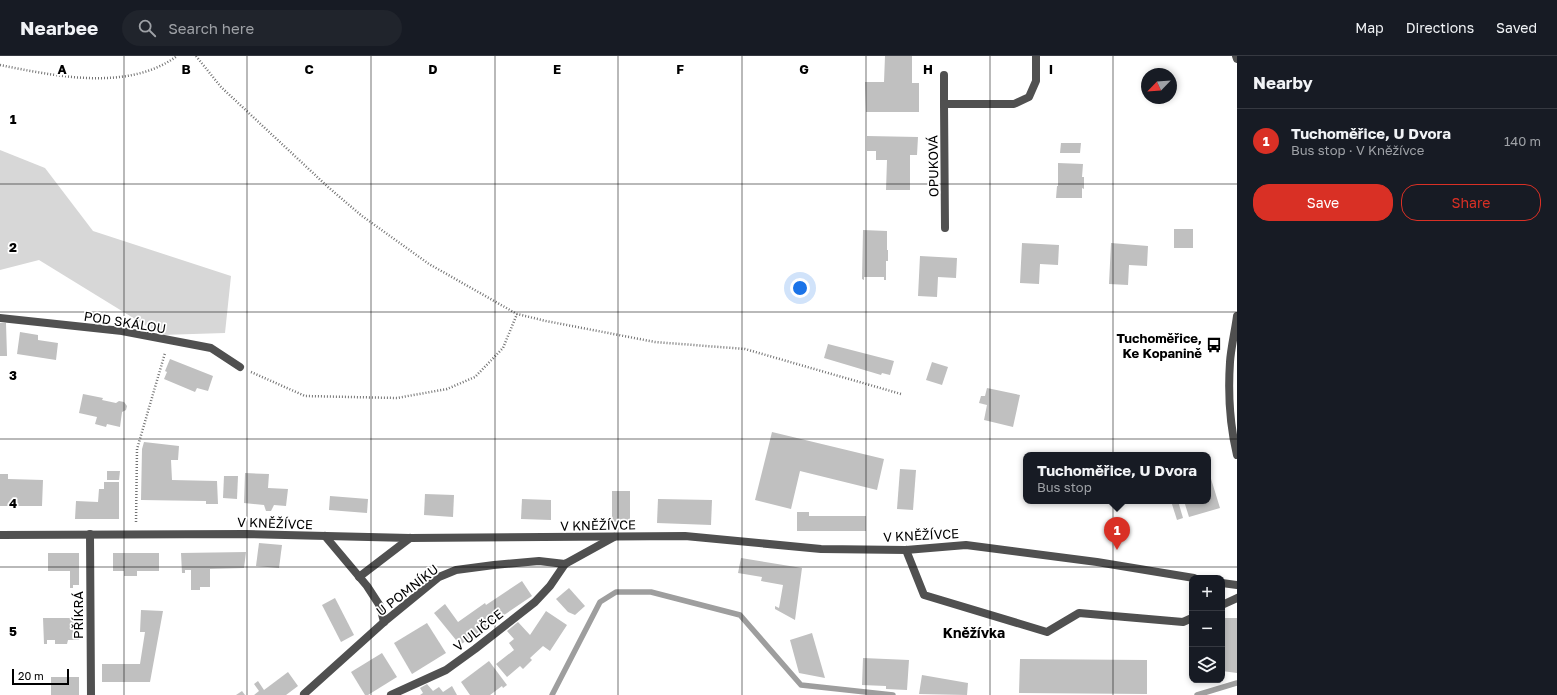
<!DOCTYPE html>
<meta charset="utf-8">
<style>
:root{--surface:#171b24;--page:#20242c;--text:#f1f3f6;--muted:#9ea1a6;--line:#363941;--accent:#d93025}
body{margin:0;font-family:"Golos Text",sans-serif;background:var(--page);color:var(--text)}
.controls{position:absolute;right:12px;bottom:12px;display:grid;overflow:hidden;border-radius:8px;box-shadow:0 2px 6px #0003}
.controls button{width:36px;height:36px;display:grid;place-items:center;padding:0;border:0;border-bottom:1px solid var(--line);background:var(--surface);color:var(--text);font:20px sans-serif}
.compass{position:absolute;left:1141px;top:12px;width:36px;height:36px;border-radius:50%;background:var(--surface);box-shadow:0 2px 6px #0003;rotate:245deg}
.scale{position:absolute;left:12px;bottom:10px;width:57px;box-sizing:border-box;padding-left:4px;border:2px solid #000;border-top:0;font-size:11px;line-height:14px;white-space:nowrap;color:#000;-webkit-text-stroke:3px #fff;paint-order:stroke}
.you{position:absolute;left:800px;top:232px;width:14px;height:14px;margin:-10px;border:3px solid #fff;border-radius:50%;background:#1a73e8;box-shadow:0 0 0 6px #1a73e833}
.badge{display:grid;place-items:center;width:26px;height:26px;border-radius:50%;background:var(--accent);color:#fff;font-size:13px;font-weight:700}
.pin{position:absolute;translate:-50% -33px;filter:drop-shadow(0 1px 2px #0008)}
.pin::after{content:'';position:absolute;top:21px;width:14px;height:12px;background:inherit;clip-path:polygon(0 0,100% 0,50% 100%)}
.popup{position:absolute;left:1023px;top:396px;width:188px;height:52px;box-sizing:border-box;display:grid;place-content:center;border-radius:8px;background:var(--surface);filter:drop-shadow(0 1px 3px #0005);font-size:13px;white-space:nowrap;color:var(--muted)}
.popup b{font-size:15px;color:var(--text)}
.popup::after{content:'';position:absolute;left:50%;top:100%;margin-left:-8px;border:8px solid transparent;border-top-color:var(--surface)}
.list{margin:0;padding:0;list-style:none}
h2{display:flex;justify-content:space-between;align-items:center;height:52px;margin:0;padding:0 16px;font-size:17px}
h2 small{font-size:13px;font-weight:400;color:var(--muted)}
.list li{display:grid;grid-template-columns:26px 1fr auto;gap:12px;align-items:center;box-sizing:border-box;height:64px;padding:0 16px;border-top:1px solid var(--line)}
.list b{display:block;font-size:15px;white-space:nowrap}
.list p{margin:0;font-size:13px;white-space:nowrap;color:var(--muted)}
.list em{font-size:13px;font-style:normal;color:var(--muted)}
.actions{display:flex;gap:8px;padding:12px 16px}
.actions a{flex:1;padding:9px 0;border:1px solid var(--accent);border-radius:16px;text-align:center;font-size:14px;color:var(--accent)}
.actions .main{background:var(--accent);color:#fff}
.icon{flex:none;width:22px;height:22px;fill:none;stroke:currentColor;stroke-width:2;stroke-linecap:round;stroke-linejoin:round}
.map{position:relative;flex:none;width:1237px;height:639px;overflow:hidden}
header{display:flex;align-items:center;gap:24px;box-sizing:border-box;height:56px;padding:0 20px;background:var(--surface);border-bottom:1px solid var(--line)}
header strong{font-size:19px}
nav{display:flex;gap:22px;margin-inline-start:auto;font-size:14px}
.search{width:280px;height:36px;background:var(--page);display:flex;align-items:center;gap:10px;box-sizing:border-box;padding:0 14px;border-radius:22px;color:var(--muted);font-size:15px}
main{display:flex}
aside{flex:1;background:var(--surface)}
.map>svg:first-child{display:block}
.green{fill:#d7d7d7}
.lines{fill:none;stroke-linecap:round;stroke-linejoin:round}
.stream{stroke:#9e9e9e;stroke-width:5.5}
.building{fill:#c0c0c0}
.path{stroke:#727272;stroke-width:2.5;stroke-dasharray:1 2;stroke-linecap:butt}
.service{stroke:#505050;stroke-width:8}
.minor{stroke:#505050;stroke-width:8}
.tertiary{stroke:#505050;stroke-width:8}
.grid{fill:none;stroke:#000;stroke-width:1;stroke-opacity:0.55}
.labels{text-anchor:middle;stroke-width:3.5;stroke-linejoin:round;paint-order:stroke}
.street-label{font-size:13px;fill:#000;stroke:#fff}
.poi-label{font-size:13px;font-weight:bold;fill:#000;stroke:#fff;text-anchor:end}
.neighbourhood-label{font-size:14px;font-weight:bold;fill:#000;stroke:#fff}
.grid-label{font-size:13px;text-anchor:middle;font-weight:bold;fill:#000;stroke:#fff;stroke-width:3.5;stroke-linejoin:round;paint-order:stroke}
</style>
<header>
<strong>Nearbee</strong>
<div class="search"><svg class="icon" aria-label="search" viewBox="0 0 24 24"><circle cx="10" cy="10" r="6"/><path d="M15 15l6 6"/></svg>Search here</div>
<nav><a>Map</a><a>Directions</a><a>Saved</a></nav>
</header>
<main>
<div class="map">
<svg width="1237" height="639" viewBox="0 0 1237 639">
<rect width="100%" height="100%" fill="#fff"/>
<!-- green -->
<polygon class="green" points="0,94 45,112 93,175 231,220 225,277 161,279 39,204 0,214"/>
<g class="lines">
<!-- stream -->
<g class="stream">
<polyline points="552,639 600,546 616,536 651,536 740,559 801,629 893,639"/>
<polyline points="1197,639 1237,627"/>
</g>
</g>
<!-- building -->
<g class="building">
<polygon points="885,0 912,0 912,27 919,27 919,56 866,56 865,26 884,26"/>
<polygon points="867,80 918,81 917,99 910,99 910,134 886,134 887,104 876,104 876,95 867,95"/>
<polygon points="1061,87 1081,87 1080,97 1060,97"/>
<polygon points="1058,107 1083,108 1082,121 1084,121 1084,133 1082,132 1082,142 1056,142 1057,130 1058,130"/>
<rect x="1174" y="173" width="19" height="19"/>
<polygon points="863,174 887,175 887,194 888,194 888,205 886,205 886,224 884,224 884,221 864,221 864,224 862,223"/>
<polygon points="1022,187 1059,189 1058,209 1040,208 1039,228 1020,227"/>
<polygon points="1111,187 1148,190 1147,210 1129,209 1128,229 1109,228"/>
<polygon points="920,200 957,202 956,222 938,221 937,241 918,240"/>
<polygon points="0,267 6,267 7,300 0,300"/>
<polygon points="20,276 38,279 38,284 58,287 56,304 17,298"/>
<polygon points="828,288 894,305 890,319 882,317 881,319 824,302"/>
<polygon points="170,303 213,320 208,335 197,332 195,336 164,323 167,316 165,315"/>
<polygon points="932,306 948,311 942,329 926,324"/>
<polygon points="987,332 1020,339 1013,371 984,364 987,349 979,347 981,340 985,340"/>
<polygon points="83,338 103,342 102,344 116,347 119,345 124,346 127,350 126,354 122,356 120,371 107,368 106,371 95,368 97,361 79,357"/>
<polygon points="772,376 884,403 877,434 800,415 791,453 755,444"/>
<polygon points="144,386 179,390 178,404 171,404 172,424 217,425 218,448 206,448 206,445 141,444 142,393"/>
<polygon points="900,413 916,414 913,454 897,453"/>
<polygon points="1208,413 1220,452 1189,461 1184,445 1208,445"/>
<polygon points="107,415 120,415 119,424 107,424"/>
<polygon points="245,417 269,418 268,432 288,433 286,450 274,449 271,455 266,455 264,449 244,447"/>
<polygon points="0,418 8,418 8,423 43,424 42,450 0,450"/>
<polygon points="224,420 238,420 237,443 223,442"/>
<polygon points="104,426 119,426 119,463 75,463 76,445 98,446 99,433 104,433"/>
<rect x="612" y="435" width="18" height="31"/>
<polygon points="425,438 454,439 453,461 424,459"/>
<polygon points="330,440 368,443 367,457 329,454"/>
<polygon points="522,443 551,444 551,464 521,463"/>
<polygon points="658,443 712,444 711,469 657,467"/>
<polygon points="1171,445 1178,445 1183,462 1177,464"/>
<polygon points="797,456 809,456 809,460 866,460 866,475 797,475"/>
<polygon points="259,487 282,489 279,512 256,510"/>
<polygon points="246,496 244,512 210,513 210,531 200,531 200,534 191,534 191,514 185,514 185,517 182,517 181,497"/>
<polygon points="48,497 79,497 79,529 73,529 73,532 70,532 70,515 48,515"/>
<polygon points="113,497 159,497 159,515 137,515 137,520 124,520 124,515 113,515"/>
<polygon points="741,502 802,512 795,564 775,553 775,550 779,552 783,529 761,525 762,521 738,517"/>
<polygon points="522,525 532,540 460,589 434,557 445,548 458,566 485,547 486,549"/>
<polygon points="569,532 585,550 575,559 568,556 556,543"/>
<polygon points="335,542 354,579 341,586 322,549"/>
<polygon points="141,554 163,555 150,626 102,626 102,608 140,608 145,576 140,576"/>
<polygon points="546,555 567,569 550,595 543,590 530,602 532,604 523,613 520,610 507,621 496,608 514,594 509,587 514,583 507,575 518,566 530,579"/>
<polygon points="43,562 79,562 79,584 68,584 67,588 55,588 55,584 47,584 47,588 44,588"/>
<polygon points="1222,562 1237,562 1237,617 1222,615"/>
<polygon points="427,567 446,597 412,618 394,587"/>
<polygon points="812,577 825,622 799,617 790,584"/>
<polygon points="382,597 397,621 368,639 365,639 351,616"/>
<polygon points="863,602 909,604 907,634 886,633 886,630 862,629"/>
<polygon points="1020,603 1147,604 1147,638 1019,637"/>
<polygon points="489,605 507,629 503,632 502,630 490,639 470,639 461,626"/>
<polygon points="288,616 298,630 286,639 254,639 259,635 254,628 258,625 264,634"/>
<polygon points="922,619 968,627 967,639 919,638"/>
<rect x="51" y="621" width="28" height="18"/>
<polygon points="427,628 433,635 439,631 443,636 452,630 457,639 420,639 423,637 420,632"/>
<polygon points="242,635 245,639 236,639"/>
</g>
<g class="lines">
<!-- path -->
<g class="path">
<polyline points="196,0 221,31 328,131 362,160 429,208 517,258 546,265 655,286 745,293 901,338"/>
<path d="M0,9C55,20 128,36 177,0"/>
<polyline points="251,316 305,340 397,342 447,333 475,321 503,292 517,258"/>
<polyline points="136,466 137,393 165,297"/>
</g>
<!-- service -->
<g class="service">
<polyline points="906,494 924,539 1047,576 1079,557 1183,566 1192,562"/>
<polyline points="1222,549 1237,542"/>
</g>
<!-- minor -->
<g class="minor">
<polyline points="944,48 944,19"/>
<polyline points="945,172 944,48 1014,48 1029,41 1036,25 1036,0"/>
<polyline points="0,262 122,275 211,292 240,311"/>
<polyline points="90,478 91,639"/>
<polyline points="325,480 367,530 380,550 384,566"/>
<polyline points="359,521 410,482"/>
<polyline points="304,638 384,566 439,521 456,514 494,509 539,505 565,508 614,481"/>
<polyline points="391,639 446,614 475,593 535,546 550,530 565,508"/>
</g>
<!-- tertiary -->
<g class="tertiary">
<polyline points="1236,0 1237,3"/>
<path d="M1237,260C1235,276 1231,291 1230,306C1228,336 1230,370 1237,399"/>
<polyline points="0,479 246,478 410,482 685,480 821,493 906,494 966,489 1097,506 1194,522"/>
<polyline points="1222,527 1237,529"/>
</g>
</g>
<!-- grid -->
<path class="grid" d="M124,0V639M247,0V639M371,0V639M495,0V639M618,0V639M742,0V639M866,0V639M990,0V639M1113,0V639M0,128H1237M0,256H1237M0,383H1237M0,511H1237"/>
<!-- icons -->
<defs>
<symbol id="bus-bare" viewBox="-9 -9 18 18"><path d="M-5-6H5V4H4V6H2V4H-2V6H-4V4H-5ZM-3.5-4V0h7V-4ZM-3.5 1.2v1.5H-2V1.2ZM2 1.2v1.5H3.5V1.2Z" fill="#000" stroke="#fff" stroke-width="2.5" paint-order="stroke"/></symbol>
</defs>
<g fill-rule="evenodd">
<use href="#bus-bare" x="1203" y="278" width="22" height="22"/>
</g>
<g class="labels">
<!-- street labels -->
<g class="street-label">
<text transform="translate(933 110) rotate(-91)" y="5">OPUKOVÁ</text>
<text transform="translate(125 266) rotate(9)" y="5">POD SKÁLOU</text>
<text transform="translate(275 467) rotate(2)" y="5">V KNĚŽÍVCE</text>
<text transform="translate(598 469) rotate(-1)" y="5">V KNĚŽÍVCE</text>
<text transform="translate(921 479) rotate(-3)" y="5">V KNĚŽÍVCE</text>
<text transform="translate(407 534) rotate(-38)" y="5">U POMNÍKU</text>
<text transform="translate(78 559) rotate(-90)" y="5">PŘÍKRÁ</text>
<text transform="translate(478 574) rotate(-38)" y="5">V ULIČCE</text>
</g>
<!-- poi labels -->
<g class="poi-label">
<text x="1202" y="287">Tuchoměřice,<tspan x="1202" dy="15">Ke Kopanině</tspan></text>
</g>
<!-- neighbourhood labels -->
<g class="neighbourhood-label">
<text x="974" y="582">Kněžívka</text>
</g>
</g>
<g class="grid-label">
<text x="62" y="18">A</text>
<text x="186" y="18">B</text>
<text x="309" y="18">C</text>
<text x="433" y="18">D</text>
<text x="557" y="18">E</text>
<text x="680" y="18">F</text>
<text x="804" y="18">G</text>
<text x="928" y="18">H</text>
<text x="1051" y="18">I</text>
<text x="13" y="68">1</text>
<text x="13" y="196">2</text>
<text x="13" y="324">3</text>
<text x="13" y="452">4</text>
<text x="13" y="580">5</text>
</g>
</svg>
<div class="controls">
<button>+</button>
<button>−</button>
<button><svg class="icon" aria-label="layers" viewBox="0 0 24 24"><path d="M12 4l9 5-9 5-9-5zM3 14l9 5 9-5"/></svg></button>
</div>
<svg class="compass" viewBox="-18 -18 36 36"><path d="M0-13l5 13h-10z" fill="#e53935"/><path d="M0 13l5-13h-10z" fill="#9ea1a6"/></svg>
<div class="scale">20 m</div>
<div class="you"></div>
<div class="pin badge" style="left:1117px;top:494px">1</div>
<div class="popup"><b>Tuchoměřice, U Dvora</b>Bus stop</div>
</div>
<aside>
<h2>Nearby<small></small></h2>
<ul class="list">
<li><span class="badge">1</span><div><b>Tuchoměřice, U Dvora</b><p>Bus stop · V Kněžívce</p></div><em>140 m</em></li>
</ul>
<div class="actions"><a class="main">Save</a><a>Share</a></div>
</aside>
</main>
